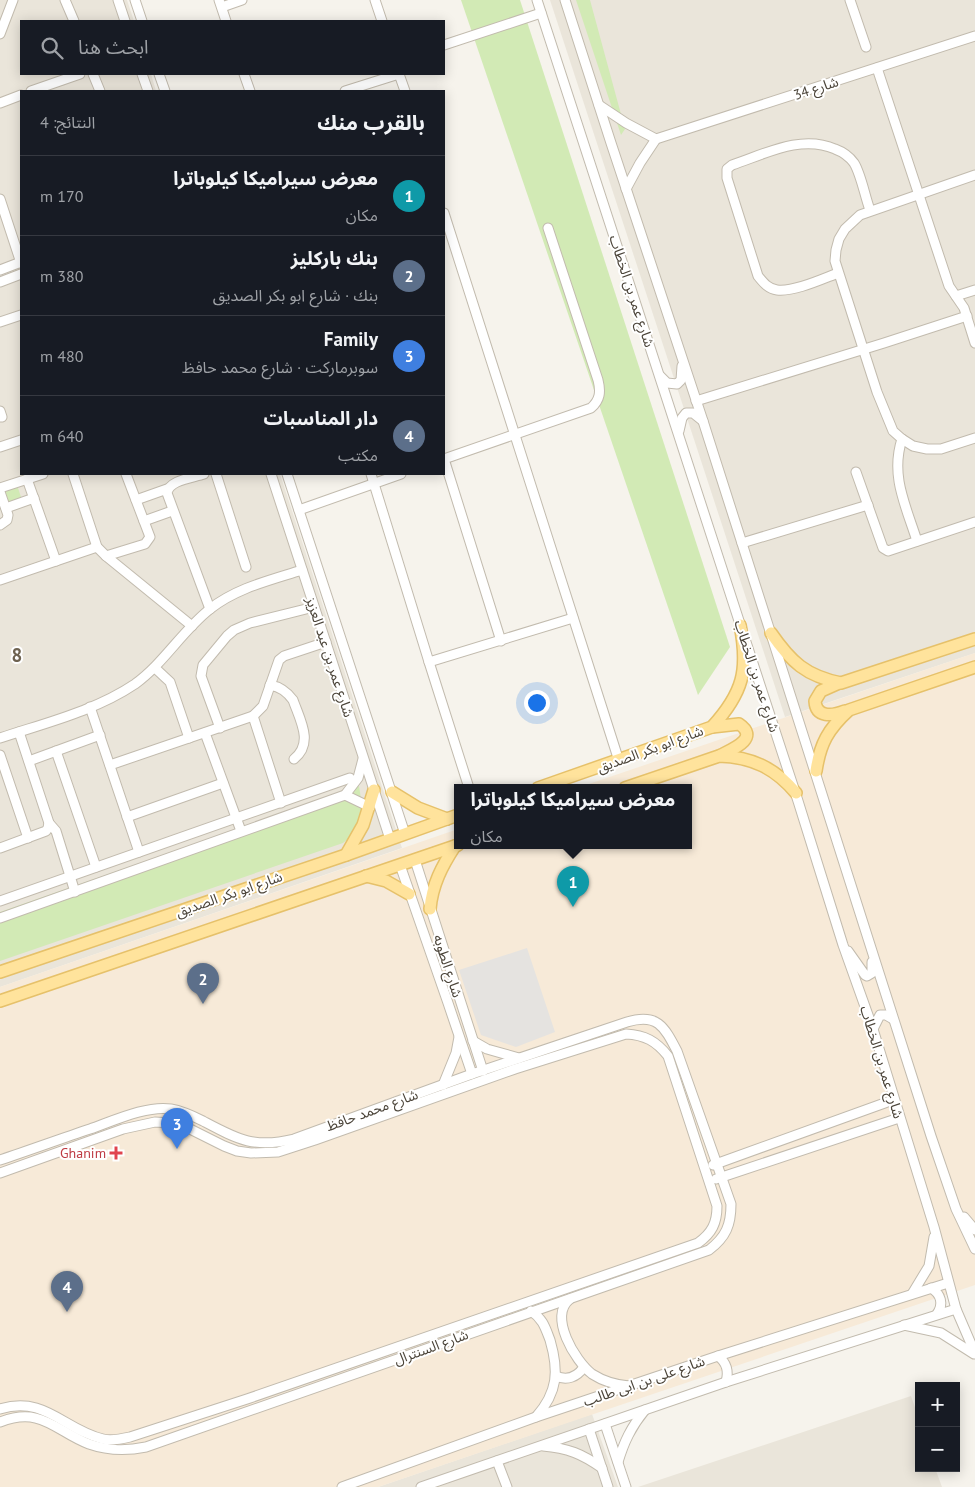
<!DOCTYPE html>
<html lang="ar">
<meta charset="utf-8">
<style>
:root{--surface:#171b24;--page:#20242c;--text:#f1f3f6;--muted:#9ea1a6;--line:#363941;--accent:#d93025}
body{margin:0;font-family:"PT Sans","Noto Sans Arabic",sans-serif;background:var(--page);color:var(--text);direction:rtl}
.controls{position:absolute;right:15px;bottom:15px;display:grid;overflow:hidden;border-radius:0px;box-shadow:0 2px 12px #0003}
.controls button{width:45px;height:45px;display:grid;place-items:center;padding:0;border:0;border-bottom:1px solid var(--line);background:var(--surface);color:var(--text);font:25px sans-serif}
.you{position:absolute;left:536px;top:702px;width:18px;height:18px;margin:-12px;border:4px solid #fff;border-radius:50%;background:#1a73e8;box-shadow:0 0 0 8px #1a73e833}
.badge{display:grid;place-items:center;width:32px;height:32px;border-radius:50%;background:var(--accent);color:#fff;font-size:16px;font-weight:700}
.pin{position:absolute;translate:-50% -41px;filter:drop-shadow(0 1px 2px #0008)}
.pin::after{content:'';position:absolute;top:26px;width:18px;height:15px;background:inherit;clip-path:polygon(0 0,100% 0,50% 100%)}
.popup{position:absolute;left:454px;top:784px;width:238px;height:65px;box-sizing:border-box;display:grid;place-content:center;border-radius:0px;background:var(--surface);filter:drop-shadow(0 1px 4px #0005);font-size:16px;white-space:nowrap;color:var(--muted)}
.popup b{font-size:19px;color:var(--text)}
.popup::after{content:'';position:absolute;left:50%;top:100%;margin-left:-10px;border:10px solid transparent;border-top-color:var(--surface)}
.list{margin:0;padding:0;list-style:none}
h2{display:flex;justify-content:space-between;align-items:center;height:65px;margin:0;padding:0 20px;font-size:21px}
h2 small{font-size:16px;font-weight:400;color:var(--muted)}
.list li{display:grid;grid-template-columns:32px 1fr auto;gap:15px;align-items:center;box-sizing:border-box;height:80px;padding:0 20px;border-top:1px solid var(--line)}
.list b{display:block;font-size:19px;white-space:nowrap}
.list p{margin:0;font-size:16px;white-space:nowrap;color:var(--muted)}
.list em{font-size:16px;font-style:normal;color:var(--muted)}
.icon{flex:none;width:28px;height:28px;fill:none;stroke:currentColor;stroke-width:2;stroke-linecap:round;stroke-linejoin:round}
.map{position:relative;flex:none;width:975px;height:1487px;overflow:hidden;direction:ltr}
.search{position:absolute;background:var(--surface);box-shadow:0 2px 12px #0003;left:20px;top:20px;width:425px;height:55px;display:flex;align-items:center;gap:12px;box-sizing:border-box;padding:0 18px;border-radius:0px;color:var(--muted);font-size:19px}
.panel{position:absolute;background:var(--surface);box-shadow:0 2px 12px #0003;left:20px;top:90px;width:425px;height:385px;border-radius:0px;direction:rtl}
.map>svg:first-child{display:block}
.residential{fill:#eae5da}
.commercial{fill:#f7ead8}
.green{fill:#d2eab5}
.parking{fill:#e5e3e0}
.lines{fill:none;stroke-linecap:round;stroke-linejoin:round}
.minor-casing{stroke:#c2bbae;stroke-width:11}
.major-casing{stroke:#e6c16a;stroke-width:14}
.minor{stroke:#fff;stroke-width:9}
.major{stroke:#ffe39c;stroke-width:11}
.health-dot{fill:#e0444e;stroke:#fff;stroke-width:2}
.labels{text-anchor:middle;stroke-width:4;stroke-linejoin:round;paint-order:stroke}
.street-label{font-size:14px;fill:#4b4439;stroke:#fff}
.health-label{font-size:14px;fill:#be3a42;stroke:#fff;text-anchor:end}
.district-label{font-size:19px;font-weight:bold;fill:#6e6250;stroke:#fff}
</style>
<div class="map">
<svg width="975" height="1487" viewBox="0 0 975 1487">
<rect width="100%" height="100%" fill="#f6f3ec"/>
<!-- residential -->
<g class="residential">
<polygon points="0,0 127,0 134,21 21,21 21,74 151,74 156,91 21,91 21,474 280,474 402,848 0,987"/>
<polygon points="550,0 975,0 975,653 785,717"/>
<polygon points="911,1396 919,1419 919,1468 935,1468 942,1487 638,1487"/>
<polygon points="592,1414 618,1487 378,1487"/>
</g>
<!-- commercial -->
<polygon class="commercial" points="975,653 975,1285 378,1487 0,1487 0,987 458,829 458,846 688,846 688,788 577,788"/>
<!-- green -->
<g class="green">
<polygon points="461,0 520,0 730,647 698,695"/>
<polygon points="576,0 590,0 625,129 621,135"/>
<polygon points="17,485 22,500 9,504 5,490"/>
<path d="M359,786C363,810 365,827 343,843L0,961V912Z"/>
</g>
<!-- parking -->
<polygon class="parking" points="527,948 555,1032 516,1047 481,1035 459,970"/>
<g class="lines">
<defs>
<g id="minor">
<polyline points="65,0 74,21"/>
<polyline points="118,0 125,21"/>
<polyline points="135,0 142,21"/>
<polyline points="219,0 226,21"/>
<polyline points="375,0 382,21"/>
<polyline points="537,0 742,630"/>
<polyline points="565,0 611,143 703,421 931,1136 956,1209 975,1249"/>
<polyline points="850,0 866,47"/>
<polyline points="222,7 242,0"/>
<polyline points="0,34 13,0"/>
<polyline points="444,45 541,13"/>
<polyline points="877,68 949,286 964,308 975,343"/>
<polyline points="93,74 100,91"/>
<polyline points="142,74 148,91"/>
<polyline points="159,74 165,91"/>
<polyline points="244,74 250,91"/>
<polyline points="399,74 405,91"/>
<polyline points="31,91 80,74"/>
<polyline points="345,91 399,74"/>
<polyline points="0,103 21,95"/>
<polyline points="599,105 626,123 656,139"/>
<polyline points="656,139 975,36"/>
<polyline points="975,175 860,215 845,229 839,239 836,250 835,261 877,392 893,431 902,439 913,446 927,449 941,449 975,438"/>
<polyline points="626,189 640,163 656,139"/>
<polyline points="0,199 21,263"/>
<polyline points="444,213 619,761"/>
<polyline points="0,270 21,262"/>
<path d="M838,273C822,279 794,292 777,290C768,289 763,282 758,276L727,178V169L732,165C765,154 801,134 835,149C843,152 849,156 854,163C861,174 865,197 870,210"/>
<polyline points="0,282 21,274"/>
<polyline points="956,296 975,290"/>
<polyline points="0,322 21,315"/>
<polyline points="660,376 667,383 677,384 681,380 682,366"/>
<polyline points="696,401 884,343 967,316"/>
<polyline points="0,411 2,417 0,417"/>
<polyline points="679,431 682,418 686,413 693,413 703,421"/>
<path d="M902,439C890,476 906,506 917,541"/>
<polyline points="0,447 21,440"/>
<polyline points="856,472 883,548 888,551 975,522"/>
<polyline points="73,474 97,547 106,556 192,626"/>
<path d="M204,474C192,478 169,480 167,493L210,609"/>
<polyline points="216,474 246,567"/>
<polyline points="271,474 390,839"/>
<polyline points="287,474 405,834"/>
<polyline points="371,474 429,662"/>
<polyline points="27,479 56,561"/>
<polyline points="0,488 43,474"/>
<polyline points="0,492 8,515 7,520 0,525"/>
<polyline points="136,500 167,489"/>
<polyline points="6,508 34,498"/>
<polyline points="299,510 401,474"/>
<polyline points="144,521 172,511"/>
<polyline points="742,543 868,505"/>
<polyline points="106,556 145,544 150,537 126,474"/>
<polyline points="0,580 97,547"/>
<path d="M501,641L444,459L591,408C600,400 601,392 598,380L548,228"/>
<polyline points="746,642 798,801 843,945 873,1029 934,1227 956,1309 975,1353"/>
<polyline points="155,668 170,682 189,738"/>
<path d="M270,685C281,687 287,692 293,700C300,720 314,743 294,759"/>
<polyline points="90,707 139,852"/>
<polyline points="253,716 281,803"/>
<polyline points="220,728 201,676 203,665 227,636 234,630 250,623 314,607"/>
<polyline points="19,732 49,823 56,831 75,892"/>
<polyline points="205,733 241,831"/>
<path d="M0,738C45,723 95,711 135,684C164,663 182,631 210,609C236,588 271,580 302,570"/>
<polyline points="56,751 96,867"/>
<polyline points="0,755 28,838"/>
<polyline points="29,761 100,735"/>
<polyline points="110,765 253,716 263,706 279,660 284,656 326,642"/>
<polyline points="469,788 429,662 573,618"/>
<polyline points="345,795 370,807"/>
<polyline points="127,817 223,783"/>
<polyline points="0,848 46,831 48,828 49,823"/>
<polyline points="415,860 483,1071"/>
<polyline points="400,865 448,1003 472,1074"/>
<polyline points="0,901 350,778"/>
<polyline points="0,918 345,795 358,778 363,759"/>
<polyline points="848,951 865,975 867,976 872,973 872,962"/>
<polyline points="873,1029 880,1015 886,1015 893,1019"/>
<polyline points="473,1041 487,1049 519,1058"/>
<polyline points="443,1085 456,1053 459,1037"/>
<path d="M0,1160C30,1150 60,1139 90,1129C113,1121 147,1105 171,1109C183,1111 193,1116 203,1121C237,1139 254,1149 294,1139L472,1074L627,1022C657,1013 664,1026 677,1051L731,1204C731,1225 726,1237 709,1250L146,1447C126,1451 109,1451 89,1444C55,1431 42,1406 0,1422"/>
<polyline points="713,1165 893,1100"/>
<path d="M0,1173L123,1129L155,1122L172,1123L188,1128L224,1146L237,1151L251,1153L278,1152L315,1140L515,1069L626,1034C645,1035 656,1041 668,1056L717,1206C717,1223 712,1233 698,1243L247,1399L130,1437C121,1439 112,1441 103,1439C64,1430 45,1395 0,1409"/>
<polyline points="716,1179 899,1118"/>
<polyline points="964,1217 975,1230"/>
<path d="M931,1288C941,1294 944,1304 937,1314"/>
<polyline points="912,1294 929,1266 934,1237"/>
<path d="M570,1299C548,1316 575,1361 592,1374C603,1381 616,1385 629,1386"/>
<path d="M531,1311C543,1319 545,1327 550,1340C559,1371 558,1392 536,1417"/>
<polyline points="904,1325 941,1333 974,1354"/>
<path d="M718,1356C727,1363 729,1371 726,1382"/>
<path d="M556,1376C567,1381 577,1377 584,1367"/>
<polyline points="605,1424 626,1487"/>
<polyline points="589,1429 608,1487"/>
<path d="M543,1446C568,1448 582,1454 602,1468"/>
<polyline points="497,1461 507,1487"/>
<path d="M618,1462C624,1442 631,1427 645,1410"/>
<polyline points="342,1487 536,1417 718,1356 948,1283"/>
<polyline points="421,1487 726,1382 956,1309"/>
</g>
<g id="major">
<path d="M771,633C791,662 806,676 841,683L975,639"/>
<path d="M839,683L821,691L815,701C816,718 832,716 845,711"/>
<path d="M712,727L739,724C760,738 733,749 721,755"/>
<path d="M816,771C820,744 828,729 849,710L975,667"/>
<path d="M538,788L712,727C743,693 749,670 740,625"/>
<path d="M625,788L719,756C752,757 775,768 796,793"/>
<polyline points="392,792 418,808 447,819"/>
<polyline points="346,855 363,825 374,790"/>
<polyline points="366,876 386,881 409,894"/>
<path d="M430,909C432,885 442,866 455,846"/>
<polyline points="0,972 346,855 458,815"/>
<polyline points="0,1001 458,845"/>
</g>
</defs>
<!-- minor casing -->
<use href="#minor" class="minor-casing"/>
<!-- major casing -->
<use href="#major" class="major-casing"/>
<!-- minor -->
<use href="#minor" class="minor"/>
<!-- major -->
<use href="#major" class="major"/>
</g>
<!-- markers -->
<path class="health-dot" d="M113.5 1145.5h5v5h5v5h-5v5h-5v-5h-5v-5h5z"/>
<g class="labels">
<!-- street labels -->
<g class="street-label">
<text transform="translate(816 88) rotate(-18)" y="5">شارع 34</text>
<text transform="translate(632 291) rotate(72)" y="5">شارع عمر بن الخطاب</text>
<text transform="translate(330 657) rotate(72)" y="5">شارع عمر بن عبد العزيز</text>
<text transform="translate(757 676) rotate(72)" y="5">شارع عمر بن الخطاب</text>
<text transform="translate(650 749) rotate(-20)" y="5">شارع ابو بكر الصديق</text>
<text transform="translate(229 894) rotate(-19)" y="5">شارع ابو بكر الصديق</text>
<text transform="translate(448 966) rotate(72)" y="5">شارع الطوبه</text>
<text transform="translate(882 1062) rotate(73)" y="5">شارع عمر بن الخطاب</text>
<text transform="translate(372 1110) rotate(-20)" y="5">شارع محمد حافظ</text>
<text transform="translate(431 1347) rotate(-20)" y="5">شارع السنترال</text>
<text transform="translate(644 1381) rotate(-19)" y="5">شارع على بن ابى طالب</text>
</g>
<!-- health labels -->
<g class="health-label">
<text x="106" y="1158">Ghanim</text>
</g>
<!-- district labels -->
<g class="district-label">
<text x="17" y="662">8</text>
</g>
</g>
</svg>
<div class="controls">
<button>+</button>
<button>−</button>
</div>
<div class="you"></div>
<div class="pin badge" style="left:573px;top:907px;background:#0f9aa8">1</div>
<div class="popup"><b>معرض سيراميكا كيلوباترا</b>مكان</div>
<div class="pin badge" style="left:203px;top:1004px;background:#5c6f8a">2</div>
<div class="pin badge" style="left:177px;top:1149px;background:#3f7fe0">3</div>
<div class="pin badge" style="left:67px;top:1312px;background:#5c6f8a">4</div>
<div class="search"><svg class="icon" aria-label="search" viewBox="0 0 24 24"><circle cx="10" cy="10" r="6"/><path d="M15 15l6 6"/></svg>ابحث هنا</div>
<section class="panel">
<h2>بالقرب منك<small>النتائج: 4</small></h2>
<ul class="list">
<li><span class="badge" style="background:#0f9aa8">1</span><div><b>معرض سيراميكا كيلوباترا</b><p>مكان</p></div><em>170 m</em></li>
<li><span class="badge" style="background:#5c6f8a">2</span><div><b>بنك باركليز</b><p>بنك · شارع ابو بكر الصديق</p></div><em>380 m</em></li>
<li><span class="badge" style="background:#3f7fe0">3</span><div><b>Family</b><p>سوبرماركت · شارع محمد حافظ</p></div><em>480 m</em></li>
<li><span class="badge" style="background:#5c6f8a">4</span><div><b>دار المناسبات</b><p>مكتب</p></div><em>640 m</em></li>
</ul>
</section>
</div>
